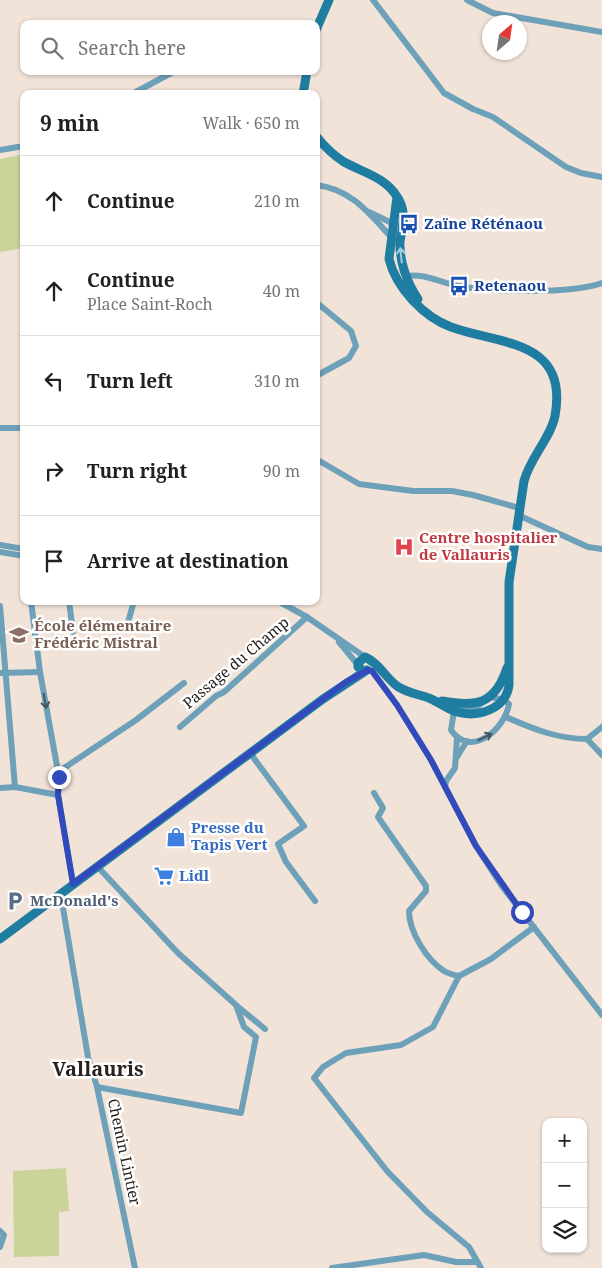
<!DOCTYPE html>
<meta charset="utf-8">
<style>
:root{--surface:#fff;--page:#f6f6f6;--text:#202124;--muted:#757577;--line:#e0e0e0}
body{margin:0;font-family:"Noto Serif",serif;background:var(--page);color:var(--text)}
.controls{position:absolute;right:15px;bottom:15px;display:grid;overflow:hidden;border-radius:10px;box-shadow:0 1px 4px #0004}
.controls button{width:45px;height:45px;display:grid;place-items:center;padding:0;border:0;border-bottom:1px solid var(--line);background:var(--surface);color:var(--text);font:25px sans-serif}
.compass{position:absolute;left:482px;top:15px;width:45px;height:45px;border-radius:50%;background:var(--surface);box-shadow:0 1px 4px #0004;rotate:29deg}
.stop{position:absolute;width:15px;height:15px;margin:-11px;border:4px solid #334abc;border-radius:50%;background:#fff}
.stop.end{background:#334abc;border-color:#fff;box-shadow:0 1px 5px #0008}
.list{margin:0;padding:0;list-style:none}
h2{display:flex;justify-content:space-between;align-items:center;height:65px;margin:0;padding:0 20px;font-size:21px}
h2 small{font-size:16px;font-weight:400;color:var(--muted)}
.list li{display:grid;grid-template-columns:32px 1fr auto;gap:15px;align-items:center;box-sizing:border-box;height:90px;padding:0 20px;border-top:1px solid var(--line)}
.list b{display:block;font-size:19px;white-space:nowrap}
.list p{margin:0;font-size:16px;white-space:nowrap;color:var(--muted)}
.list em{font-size:16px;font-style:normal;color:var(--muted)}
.icon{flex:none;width:28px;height:28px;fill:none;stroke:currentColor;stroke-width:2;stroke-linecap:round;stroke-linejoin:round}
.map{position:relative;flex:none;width:602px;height:1268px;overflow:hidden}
.search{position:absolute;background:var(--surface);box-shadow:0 1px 4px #0004;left:20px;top:20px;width:300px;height:55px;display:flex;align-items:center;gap:12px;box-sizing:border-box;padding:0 18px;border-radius:10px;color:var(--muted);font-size:19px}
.panel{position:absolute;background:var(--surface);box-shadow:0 1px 4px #0004;left:20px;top:90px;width:300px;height:515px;border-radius:10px}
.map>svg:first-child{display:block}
.green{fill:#cbd498}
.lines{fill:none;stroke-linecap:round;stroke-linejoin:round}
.minor{stroke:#6da1b9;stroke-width:6}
.secondary{stroke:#207da2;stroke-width:9}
.oneway{stroke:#a6cbda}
.oneway2{stroke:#44555d}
.route{stroke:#334abc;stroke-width:6}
.labels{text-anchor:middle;stroke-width:5;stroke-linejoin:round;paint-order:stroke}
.transit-label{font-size:15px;font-weight:bold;fill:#164399;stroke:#fff;text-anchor:start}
.health-label{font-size:15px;font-weight:bold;fill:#be3a42;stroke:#fff;text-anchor:start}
.education-label{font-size:15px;font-weight:bold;fill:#785e54;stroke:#fff;text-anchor:start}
.street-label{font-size:15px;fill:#29231f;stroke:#fff}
.shop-label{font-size:15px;font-weight:bold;fill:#366cbe;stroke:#fff;text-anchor:start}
.service-label{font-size:15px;font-weight:bold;fill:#4e5e75;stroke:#fff;text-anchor:start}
.district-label{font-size:20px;font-weight:bold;fill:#29231f;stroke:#fff}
</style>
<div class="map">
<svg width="602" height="1268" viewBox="0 0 602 1268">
<rect width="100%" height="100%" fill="#f2e3d8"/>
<!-- green -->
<g class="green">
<polygon points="24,154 24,248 0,252 0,159"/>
<polygon points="66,1168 69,1211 59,1212 59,1256 14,1257 13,1171"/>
</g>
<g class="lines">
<!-- minor -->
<g class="minor">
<polyline points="373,0 444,93 473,109 493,117 566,167 581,173 602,177"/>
<polyline points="467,0 493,13 602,32"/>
<polyline points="132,94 175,71"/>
<polyline points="0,150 24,146"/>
<path d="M316,185C351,189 369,213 391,237"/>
<polyline points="369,212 396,225"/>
<path d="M406,276C425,273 441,283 459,286C491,292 571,294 602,283"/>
<polyline points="316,302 351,331 356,346 349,358 316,376"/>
<polyline points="0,428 24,428"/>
<polyline points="316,459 359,484 413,491 452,491 473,495 519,508"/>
<polyline points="518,515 588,547 602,549"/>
<polyline points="0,545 24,549"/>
<polyline points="0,552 24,556"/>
<polyline points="31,601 40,672 59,777 58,795 73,883"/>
<polyline points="69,601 73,632"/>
<polyline points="278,601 307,617 365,657"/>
<polyline points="31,602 43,601"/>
<polyline points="0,606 15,787"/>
<polyline points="127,626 134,601"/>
<polyline points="339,642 358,665"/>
<polyline points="372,671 397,705 431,760 476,846 501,885 602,1015"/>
<polyline points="0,673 40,672"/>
<path d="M483,702L476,708H458L454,711L451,730C471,759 505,729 509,704L504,700L491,697"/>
<path d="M506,717C533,729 558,739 587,739L602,727"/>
<polyline points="180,727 216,696 224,692 307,617"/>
<polyline points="587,739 602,755"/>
<polyline points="250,753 304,826 278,844 286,862 315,901"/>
<polyline points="457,757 467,741"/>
<polyline points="58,772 136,720 184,683"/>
<polyline points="445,787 446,781 455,768 457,738"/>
<polyline points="0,788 15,787 58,795"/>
<path d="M374,793L383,808L378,817L426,886V891L409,911C409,932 427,960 444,971C449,974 454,975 459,976"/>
<polyline points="97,866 178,953 236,1005 244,1027 256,1037 241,1113 97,1087"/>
<polyline points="59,894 62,902 88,1057 97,1087 135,1268"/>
<polyline points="237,1006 265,1029"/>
<polyline points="0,1231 4,1235 0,1247"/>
<polyline points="332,1268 424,1255 456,1262 477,1262"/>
<polyline points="481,1268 469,1247 427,1212 387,1171 314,1078 323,1067 346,1053 401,1045 433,1027 459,976 491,959 534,927"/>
</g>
<!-- secondary -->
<g class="secondary">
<polyline points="316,30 329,0"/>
<polyline points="303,94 307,71"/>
<path d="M316,136C324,146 333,155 344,162C366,174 390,178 401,204C406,216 402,229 400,241C399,261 407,283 418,299"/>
<path d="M364,671L358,667V663L365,657C379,663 385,677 397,686C407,693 418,694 429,698C439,702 447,709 457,712C478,718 506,709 509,685V582L524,481C530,458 551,437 555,416C569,339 500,345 451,327C424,317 396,288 389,259L397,197"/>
<path d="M442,701C476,707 495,705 507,668"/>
<polyline points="0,939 323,699 367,670"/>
</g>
</g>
<!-- one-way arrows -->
<defs><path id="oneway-shaft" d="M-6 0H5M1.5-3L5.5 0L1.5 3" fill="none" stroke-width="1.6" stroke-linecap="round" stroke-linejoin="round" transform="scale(1.25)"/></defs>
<use class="oneway" href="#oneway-shaft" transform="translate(401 255) rotate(-96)"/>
<g class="oneway2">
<use href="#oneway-shaft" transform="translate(45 701) rotate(80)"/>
<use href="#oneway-shaft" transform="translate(485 737) rotate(-26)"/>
</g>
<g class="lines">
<!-- route -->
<polyline class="route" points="59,777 58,795 73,884 346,682 368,670 372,671 397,705 431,760 476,846 522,912"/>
</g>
<!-- icons -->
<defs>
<symbol id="bus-bare" viewBox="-9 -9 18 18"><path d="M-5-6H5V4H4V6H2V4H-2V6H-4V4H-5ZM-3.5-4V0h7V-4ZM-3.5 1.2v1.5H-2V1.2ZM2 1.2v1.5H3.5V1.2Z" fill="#1a4fb4" stroke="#fff" stroke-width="2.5" paint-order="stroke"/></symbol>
<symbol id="hospital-bare" viewBox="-9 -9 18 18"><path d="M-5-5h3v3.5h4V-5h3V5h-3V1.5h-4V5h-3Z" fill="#e0444e" stroke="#fff" stroke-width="2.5" paint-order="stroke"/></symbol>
<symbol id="school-bare" viewBox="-9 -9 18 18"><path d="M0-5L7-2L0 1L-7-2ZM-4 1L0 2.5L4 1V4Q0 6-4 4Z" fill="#8d6e63" stroke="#fff" stroke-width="2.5" paint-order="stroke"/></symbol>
<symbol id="shop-bare" viewBox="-9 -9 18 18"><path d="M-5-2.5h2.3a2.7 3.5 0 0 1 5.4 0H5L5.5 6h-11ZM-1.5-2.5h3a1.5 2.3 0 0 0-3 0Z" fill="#3f7fe0" stroke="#fff" stroke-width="2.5" paint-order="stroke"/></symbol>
<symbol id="supermarket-bare" viewBox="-9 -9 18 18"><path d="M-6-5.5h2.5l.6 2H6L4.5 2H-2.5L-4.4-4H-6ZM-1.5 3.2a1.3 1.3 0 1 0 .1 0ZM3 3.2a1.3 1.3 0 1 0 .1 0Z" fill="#3f7fe0" stroke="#fff" stroke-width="2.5" paint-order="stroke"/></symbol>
<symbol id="parking-bare" viewBox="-9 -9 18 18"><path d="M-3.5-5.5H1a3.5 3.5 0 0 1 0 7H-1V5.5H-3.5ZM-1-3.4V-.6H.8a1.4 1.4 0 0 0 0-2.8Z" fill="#5c6f8a" stroke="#fff" stroke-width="2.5" paint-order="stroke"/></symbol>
</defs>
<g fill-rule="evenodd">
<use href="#bus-bare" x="395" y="210" width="28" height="28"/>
<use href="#bus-bare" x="445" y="272" width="28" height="28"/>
<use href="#hospital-bare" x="390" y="533" width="28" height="28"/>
<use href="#school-bare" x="5" y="621" width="28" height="28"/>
<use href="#shop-bare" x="162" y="823" width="28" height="28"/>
<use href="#supermarket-bare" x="150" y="862" width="28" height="28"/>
<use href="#parking-bare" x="1" y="887" width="28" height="28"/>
</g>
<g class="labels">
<!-- transit labels -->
<g class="transit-label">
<text x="424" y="229">Zaïne Réténaou</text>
<text x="474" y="291">Retenaou</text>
</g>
<!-- health labels -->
<g class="health-label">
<text x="419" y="543">Centre hospitalier<tspan x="419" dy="17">de Vallauris</tspan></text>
</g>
<!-- education labels -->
<g class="education-label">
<text x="34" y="631">École élémentaire<tspan x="34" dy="17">Frédéric Mistral</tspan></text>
</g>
<!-- street labels -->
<g class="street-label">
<text transform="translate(236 663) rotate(-40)" y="5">Passage du Champ</text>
<text transform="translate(124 1152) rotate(78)" y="5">Chemin Lintier</text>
</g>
<!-- shop labels -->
<g class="shop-label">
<text x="191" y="833">Presse du<tspan x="191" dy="17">Tapis Vert</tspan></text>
<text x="179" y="881">Lidl</text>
</g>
<!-- service labels -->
<g class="service-label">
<text x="30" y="906">McDonald's</text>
</g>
<!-- district labels -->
<g class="district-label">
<text x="98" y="1076">Vallauris</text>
</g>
</g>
</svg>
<div class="controls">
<button>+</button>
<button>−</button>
<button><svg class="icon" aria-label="layers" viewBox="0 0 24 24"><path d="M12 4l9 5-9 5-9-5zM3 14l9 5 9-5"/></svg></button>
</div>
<svg class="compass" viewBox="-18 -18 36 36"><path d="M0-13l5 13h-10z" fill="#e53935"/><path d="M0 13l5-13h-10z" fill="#757577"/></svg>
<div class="stop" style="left:522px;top:912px"></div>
<div class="stop end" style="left:59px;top:777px"></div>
<div class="search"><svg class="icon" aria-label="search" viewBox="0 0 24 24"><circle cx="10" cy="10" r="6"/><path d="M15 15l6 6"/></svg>Search here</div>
<section class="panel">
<h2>9 min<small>Walk · 650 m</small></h2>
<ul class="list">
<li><svg class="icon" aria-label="ahead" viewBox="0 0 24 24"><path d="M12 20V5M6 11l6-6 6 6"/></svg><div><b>Continue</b></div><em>210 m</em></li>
<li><svg class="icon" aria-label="ahead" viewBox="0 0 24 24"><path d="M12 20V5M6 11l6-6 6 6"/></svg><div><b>Continue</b><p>Place Saint-Roch</p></div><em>40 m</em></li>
<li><svg class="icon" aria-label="left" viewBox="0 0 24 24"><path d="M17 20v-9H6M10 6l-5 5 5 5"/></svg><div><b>Turn left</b></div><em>310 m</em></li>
<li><svg class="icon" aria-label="right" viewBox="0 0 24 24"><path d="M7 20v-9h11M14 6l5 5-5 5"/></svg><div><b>Turn right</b></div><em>90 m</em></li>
<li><svg class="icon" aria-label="arrive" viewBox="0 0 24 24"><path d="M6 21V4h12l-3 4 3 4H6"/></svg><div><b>Arrive at destination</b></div></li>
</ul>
</section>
</div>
